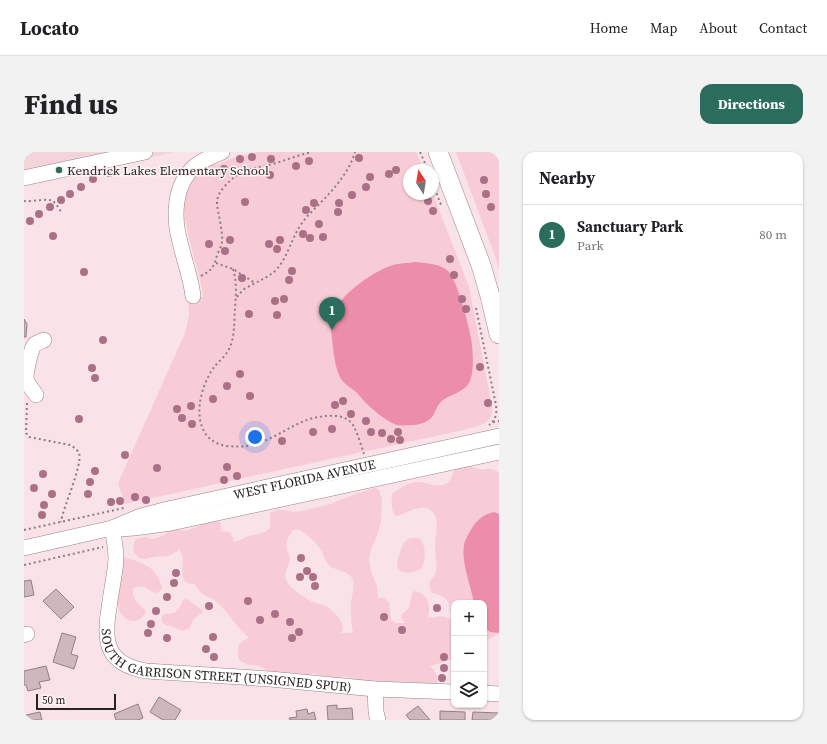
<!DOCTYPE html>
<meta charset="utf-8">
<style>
:root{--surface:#fff;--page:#f2f2f2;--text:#202124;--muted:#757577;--line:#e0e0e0;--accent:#2b6d5c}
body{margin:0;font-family:"Source Serif 4",serif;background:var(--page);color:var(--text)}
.controls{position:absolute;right:12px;bottom:12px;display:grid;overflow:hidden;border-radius:8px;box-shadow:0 1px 3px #0004}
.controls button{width:36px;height:36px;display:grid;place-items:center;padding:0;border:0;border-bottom:1px solid var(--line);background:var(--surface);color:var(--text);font:20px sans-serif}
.compass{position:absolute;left:379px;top:12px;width:36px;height:36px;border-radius:50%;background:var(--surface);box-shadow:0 1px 3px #0004;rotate:348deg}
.scale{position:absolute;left:12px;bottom:10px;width:80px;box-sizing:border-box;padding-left:4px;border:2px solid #292223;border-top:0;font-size:11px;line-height:14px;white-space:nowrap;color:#292223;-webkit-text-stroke:3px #fdf4f6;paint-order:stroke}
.you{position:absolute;left:231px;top:285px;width:14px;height:14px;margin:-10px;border:3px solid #fff;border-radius:50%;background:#1a73e8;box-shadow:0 0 0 6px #1a73e833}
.badge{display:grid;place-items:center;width:26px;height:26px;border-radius:50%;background:var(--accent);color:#fff;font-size:13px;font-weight:700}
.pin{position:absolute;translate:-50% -33px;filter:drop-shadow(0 1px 2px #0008)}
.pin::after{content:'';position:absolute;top:21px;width:14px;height:12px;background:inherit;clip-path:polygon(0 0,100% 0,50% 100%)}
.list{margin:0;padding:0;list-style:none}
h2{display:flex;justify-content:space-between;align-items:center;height:52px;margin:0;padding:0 16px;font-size:17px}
h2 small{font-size:13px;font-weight:400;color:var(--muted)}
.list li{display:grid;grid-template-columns:26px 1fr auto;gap:12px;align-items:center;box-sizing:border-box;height:60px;padding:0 16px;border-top:1px solid var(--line)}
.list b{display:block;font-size:15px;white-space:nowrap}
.list p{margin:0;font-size:13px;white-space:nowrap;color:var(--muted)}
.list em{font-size:13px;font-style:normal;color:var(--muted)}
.icon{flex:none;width:22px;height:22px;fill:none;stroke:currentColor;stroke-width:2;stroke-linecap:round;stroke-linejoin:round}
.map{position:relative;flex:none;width:475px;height:568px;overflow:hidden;border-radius:12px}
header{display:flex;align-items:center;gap:24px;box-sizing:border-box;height:56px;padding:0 20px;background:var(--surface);border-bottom:1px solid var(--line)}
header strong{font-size:19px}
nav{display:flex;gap:22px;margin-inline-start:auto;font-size:14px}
.intro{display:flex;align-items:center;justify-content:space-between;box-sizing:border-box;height:96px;padding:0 24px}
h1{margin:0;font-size:28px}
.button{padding:10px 18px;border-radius:12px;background:var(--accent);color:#fff;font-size:14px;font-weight:700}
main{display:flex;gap:24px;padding:0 24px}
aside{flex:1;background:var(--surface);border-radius:12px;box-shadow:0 1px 3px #0004}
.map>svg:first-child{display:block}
.built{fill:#f3d4db}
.green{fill:#f8ccd7;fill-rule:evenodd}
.water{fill:#ec8da9}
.building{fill:#cdb8bd;stroke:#927f83}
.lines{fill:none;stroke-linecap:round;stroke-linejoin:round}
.minor-casing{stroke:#978388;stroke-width:16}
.major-casing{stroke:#978388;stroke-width:20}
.path{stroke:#8b7d7f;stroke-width:2;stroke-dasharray:2 3;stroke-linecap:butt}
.minor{stroke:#fff;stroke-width:15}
.major{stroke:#fff;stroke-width:19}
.tree{fill:#a97086}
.poi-dot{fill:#2b6d5c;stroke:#fdf4f6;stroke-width:1.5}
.labels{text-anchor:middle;stroke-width:3;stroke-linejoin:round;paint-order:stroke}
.poi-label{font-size:13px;fill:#292223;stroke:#fdf4f6;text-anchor:start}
.street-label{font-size:13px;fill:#292223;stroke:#fdf4f6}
</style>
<header>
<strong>Locato</strong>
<nav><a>Home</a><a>Map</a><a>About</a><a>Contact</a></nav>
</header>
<div class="intro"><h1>Find us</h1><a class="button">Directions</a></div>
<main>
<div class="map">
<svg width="475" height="568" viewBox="0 0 475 568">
<rect width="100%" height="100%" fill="#f9e3e8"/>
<!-- built -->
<polygon class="built" points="0,0 151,0 0,33"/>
<!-- green -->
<g class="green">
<path d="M234,0H392L400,18H385V42H409L445,135L468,254C470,274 454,273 439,278L101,352L94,331L161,181L165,163L164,148L179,145C176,119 165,95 162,69L156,66L159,26L189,8L191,13L209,6Z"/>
<polygon points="432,0 475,0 475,118 471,104"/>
<path d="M446,314C449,315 452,317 456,317C463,318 469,315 475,321V481L460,490V451H430V507L406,514C412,520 415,526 413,534L353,529C346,532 339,532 332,529C329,527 325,524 321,525C318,525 316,527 313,528C304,530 300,524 293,522C287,520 283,525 278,526C275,526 250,523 248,522C243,519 240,515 235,514C230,512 225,514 220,511C215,509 213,504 214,498C214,491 219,488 225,486C222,483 219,480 216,477C207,467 201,456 190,448C181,443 175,442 171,432C150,434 163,408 157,401C157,400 156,399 155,398C151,400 149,403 144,404C140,405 136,404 131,405C127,405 123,407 119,407C109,405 107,395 112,387L122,385L128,387C132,386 137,385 140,383C143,381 144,378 148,377C151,376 154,378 157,378C161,379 166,378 170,376C176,374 186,366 194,369C198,370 197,376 197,380L200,379L207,381L210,390C214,389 218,387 222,385C230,382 239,383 246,376V361L253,358H261L269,360L278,359L307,352L318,347L349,336H352L355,338L358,347L357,370L351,389L347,397L345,407L347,420L353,434L354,446H360L365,450L367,468L372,471H381L377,466L378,462L385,456L388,441L391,439C403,440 409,456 403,466L419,464L430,468C422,453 430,446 408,441C401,428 410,429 412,419C413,413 411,400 411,394C411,382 419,360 401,356C391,354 382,362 372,364C366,358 368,349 368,342C376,336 386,329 396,330C405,331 412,336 421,332C430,329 426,319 434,316C437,314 442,314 446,314ZM274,377C282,381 293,391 297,398C300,403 301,410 306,414C313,419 326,419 329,428C331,435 327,446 327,453C327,462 327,472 329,481H317C324,472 310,459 302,454C297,452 290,451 285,448C279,444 264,435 262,428C259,420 265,415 266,407C266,404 264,401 263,398C261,391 264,384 269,378Z"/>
<path d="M386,386C390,386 393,385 396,387C402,392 402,409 398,415C394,421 382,421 377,420L374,416L373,410L375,403L380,390Z"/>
<path d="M96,404C116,410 133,413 138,436L136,439L131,441C122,437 119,432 109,436C107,447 116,452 122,460C120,465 115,469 110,469C103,469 97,464 95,458C91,444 95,419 96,404Z"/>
<path d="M163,447C167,449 168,451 170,452C174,455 177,456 179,460L170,467L165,477C159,479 157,479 151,476C145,473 143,475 138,470V464C143,460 147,463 151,460C155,457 157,452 159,448Z"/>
</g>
<!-- water -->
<g class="water">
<path d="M392,110C401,111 417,112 424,119C433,127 447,180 448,193C449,204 450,219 446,229C440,242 423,242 415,252C412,256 411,262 407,266C403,270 397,272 391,273C385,273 379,274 373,273C363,270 349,258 341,250C338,247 336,244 333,241C328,236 321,233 317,227C312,218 310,205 309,195C308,184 305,172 309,162C316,143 347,121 366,114C374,111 384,111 392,110Z"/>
<path d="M470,360L475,362V481L466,480L460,475V451H450C447,434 437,410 440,393C441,387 445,381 448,376C453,368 460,362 470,360Z"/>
</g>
<!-- building -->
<g class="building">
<polygon points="0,167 3,172 2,185 0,185"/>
<polygon points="7,428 10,443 0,445 0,429"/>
<polygon points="32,437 50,455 37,467 19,449"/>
<polygon points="38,481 52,485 47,502 54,504 50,517 29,510"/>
<polygon points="22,514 26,528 15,530 17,536 4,539 2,533 0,533 0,519"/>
<polygon points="135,545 157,558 151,568 139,568 126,560"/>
<polygon points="114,552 119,566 114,568 92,568 90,562"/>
<polygon points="313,553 313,557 328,556 329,568 304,568 303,554"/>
<polygon points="394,554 406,568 386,568 382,563"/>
<polygon points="283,557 284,562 290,560 292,568 266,568 265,566 273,565 272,559"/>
<polygon points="416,559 441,560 441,568 416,568"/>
<polygon points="16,560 18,568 3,568 2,563"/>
<polygon points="449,560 475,561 475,568 448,568"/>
</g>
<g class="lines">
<defs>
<g id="minor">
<polyline points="0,26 121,0"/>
<path d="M169,144C167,126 160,108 156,90C149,65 150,33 170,15C178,8 188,4 198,0"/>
<path d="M12,243C9,238 3,232 2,226C2,220 7,195 11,192C14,190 18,189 20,188"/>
<path id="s1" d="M88,376C90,386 92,397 92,407C91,423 87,439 85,456C79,491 83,512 122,519L246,527L351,537L430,540"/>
<polyline points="95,377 110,376 147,371 475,300"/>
<path id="s2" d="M0,396L88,376L117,364L144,357L475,284"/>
<polyline points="0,483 3,482"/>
<polyline points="351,537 352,560 354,568"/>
<polyline points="460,541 475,542"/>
</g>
<polyline id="major" points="414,0 457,113 466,144 475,182"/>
</defs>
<!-- minor casing -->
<use href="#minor" class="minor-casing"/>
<!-- major casing -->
<use href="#major" class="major-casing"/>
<!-- path -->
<g class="path">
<polyline points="396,0 404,18"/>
<polyline points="409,32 417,53"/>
<path d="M0,49C8,50 24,46 29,49C32,52 35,56 37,60"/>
<polyline points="192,111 209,117 231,131"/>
<path d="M209,117C213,130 212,143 211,156C210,169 211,183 206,195C203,203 196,208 191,214C179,229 170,259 179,277C183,287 192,292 202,294C214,295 225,295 235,291C263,281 279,262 311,264C318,264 325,267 329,273C334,282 337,293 340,302"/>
<path d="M177,124C188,118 190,115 193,103C195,98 198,94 198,89C199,80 194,61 193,52C193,45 195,41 200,35C216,17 227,17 249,12C262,8 275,3 288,0"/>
<path d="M213,145C216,141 219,137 224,135C234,129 244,126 253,117C264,104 268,85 278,71C285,61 295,53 303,44C315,31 326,17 331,0"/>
<path d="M452,156L472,253C473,261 472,268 465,273"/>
<path d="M3,251L2,281L5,285L46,293C49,295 53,297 55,301C59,313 39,355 37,370"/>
<polyline points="469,270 475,269"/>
<polyline points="0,378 100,356"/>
<polyline points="0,413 79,395"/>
</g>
<!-- minor -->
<use href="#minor" class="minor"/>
<!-- major -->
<use href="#major" class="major"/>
</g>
<!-- trees -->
<g class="tree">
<circle cx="228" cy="5" r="4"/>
<circle cx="335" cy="6" r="4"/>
<circle cx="216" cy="7" r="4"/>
<circle cx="247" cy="7" r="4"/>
<circle cx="285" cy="9" r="4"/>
<circle cx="272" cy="14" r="4"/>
<circle cx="200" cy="17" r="4"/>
<circle cx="372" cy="18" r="4"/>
<circle cx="85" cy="21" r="4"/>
<circle cx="365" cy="22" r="4"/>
<circle cx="246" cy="23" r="4"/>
<circle cx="346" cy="25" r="4"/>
<circle cx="69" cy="27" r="4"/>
<circle cx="460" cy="28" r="4"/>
<circle cx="57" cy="35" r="4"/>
<circle cx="342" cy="35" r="4"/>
<circle cx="46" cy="42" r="4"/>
<circle cx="462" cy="42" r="4"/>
<circle cx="328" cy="43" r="4"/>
<circle cx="37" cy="48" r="4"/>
<circle cx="404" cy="49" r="4"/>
<circle cx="221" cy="50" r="4"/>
<circle cx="290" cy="51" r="4"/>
<circle cx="315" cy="51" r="4"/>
<circle cx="26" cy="55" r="4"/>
<circle cx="467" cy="55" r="4"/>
<circle cx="282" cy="58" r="4"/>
<circle cx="409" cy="59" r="4"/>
<circle cx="314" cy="60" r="4"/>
<circle cx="15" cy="62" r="4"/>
<circle cx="6" cy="69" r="4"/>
<circle cx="295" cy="72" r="4"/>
<circle cx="279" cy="82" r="4"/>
<circle cx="29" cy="84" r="4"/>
<circle cx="299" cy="85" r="4"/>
<circle cx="286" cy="86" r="4"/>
<circle cx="206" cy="88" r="4"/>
<circle cx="256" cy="88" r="4"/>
<circle cx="185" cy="92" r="4"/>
<circle cx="245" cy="92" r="4"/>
<circle cx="253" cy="97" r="4"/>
<circle cx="201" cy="99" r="4"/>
<circle cx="426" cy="107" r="4"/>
<circle cx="268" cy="119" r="4"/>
<circle cx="60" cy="120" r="4"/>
<circle cx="430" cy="123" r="4"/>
<circle cx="218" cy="126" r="4"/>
<circle cx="265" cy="128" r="4"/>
<circle cx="260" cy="147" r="4"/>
<circle cx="438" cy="147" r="4"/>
<circle cx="251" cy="149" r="4"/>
<circle cx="442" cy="157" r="4"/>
<circle cx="225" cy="162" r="4"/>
<circle cx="253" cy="163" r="4"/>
<circle cx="79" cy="188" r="4"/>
<circle cx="456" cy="215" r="4"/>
<circle cx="68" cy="216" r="4"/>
<circle cx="216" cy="222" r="4"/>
<circle cx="71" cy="226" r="4"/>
<circle cx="203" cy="234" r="4"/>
<circle cx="226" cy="244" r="4"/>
<circle cx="189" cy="247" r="4"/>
<circle cx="319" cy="249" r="4"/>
<circle cx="464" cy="251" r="4"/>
<circle cx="311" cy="253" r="4"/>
<circle cx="167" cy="254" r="4"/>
<circle cx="153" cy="257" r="4"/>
<circle cx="327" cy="262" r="4"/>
<circle cx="158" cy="266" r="4"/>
<circle cx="55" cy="267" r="4"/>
<circle cx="342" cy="269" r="4"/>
<circle cx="168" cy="272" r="4"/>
<circle cx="308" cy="277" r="4"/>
<circle cx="289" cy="280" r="4"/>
<circle cx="347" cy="280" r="4"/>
<circle cx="374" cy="280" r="4"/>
<circle cx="358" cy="281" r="4"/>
<circle cx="367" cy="287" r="4"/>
<circle cx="376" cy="288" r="4"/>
<circle cx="258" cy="289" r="4"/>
<circle cx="101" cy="303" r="4"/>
<circle cx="203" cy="315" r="4"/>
<circle cx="133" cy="316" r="4"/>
<circle cx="71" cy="319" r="4"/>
<circle cx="19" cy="322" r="4"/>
<circle cx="213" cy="324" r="4"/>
<circle cx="200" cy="328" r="4"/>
<circle cx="66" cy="330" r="4"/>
<circle cx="10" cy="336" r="4"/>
<circle cx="28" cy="342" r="4"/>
<circle cx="64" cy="342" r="4"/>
<circle cx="111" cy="345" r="4"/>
<circle cx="122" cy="348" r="4"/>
<circle cx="96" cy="349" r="4"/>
<circle cx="87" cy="350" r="4"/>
<circle cx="20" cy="353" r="4"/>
<circle cx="18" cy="363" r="4"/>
<circle cx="277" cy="406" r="4"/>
<circle cx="283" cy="419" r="4"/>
<circle cx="152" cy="421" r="4"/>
<circle cx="276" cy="425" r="4"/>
<circle cx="289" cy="425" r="4"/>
<circle cx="150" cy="431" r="4"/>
<circle cx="291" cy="434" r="4"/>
<circle cx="143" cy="445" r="4"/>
<circle cx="224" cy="449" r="4"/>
<circle cx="185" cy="454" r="4"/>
<circle cx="413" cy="456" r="4"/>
<circle cx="132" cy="459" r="4"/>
<circle cx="251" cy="462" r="4"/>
<circle cx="360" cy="465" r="4"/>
<circle cx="236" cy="468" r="4"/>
<circle cx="266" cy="470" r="4"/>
<circle cx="127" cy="472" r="4"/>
<circle cx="378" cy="478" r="4"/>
<circle cx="275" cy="480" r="4"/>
<circle cx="124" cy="481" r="4"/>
<circle cx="189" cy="485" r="4"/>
<circle cx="143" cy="486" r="4"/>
<circle cx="268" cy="486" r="4"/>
<circle cx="182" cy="497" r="4"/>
<circle cx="190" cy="505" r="4"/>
<circle cx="420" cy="505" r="4"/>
<circle cx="420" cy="516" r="4"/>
<circle cx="418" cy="526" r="4"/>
</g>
<!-- markers -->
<circle class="poi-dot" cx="35" cy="18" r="4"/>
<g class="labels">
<!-- poi labels -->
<g class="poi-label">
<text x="43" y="23">Kendrick Lakes Elementary School</text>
</g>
<!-- street labels -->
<g class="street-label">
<text dy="5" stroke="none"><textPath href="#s2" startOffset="289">WEST FLORIDA AVENUE</textPath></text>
<text dy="5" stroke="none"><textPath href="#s1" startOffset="237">SOUTH GARRISON STREET (UNSIGNED SPUR)</textPath></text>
</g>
</g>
</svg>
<div class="controls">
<button>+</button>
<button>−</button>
<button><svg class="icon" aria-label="layers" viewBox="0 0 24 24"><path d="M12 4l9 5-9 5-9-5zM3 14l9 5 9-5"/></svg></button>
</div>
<svg class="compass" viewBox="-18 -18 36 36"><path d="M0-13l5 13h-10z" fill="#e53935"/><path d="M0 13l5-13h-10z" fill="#757577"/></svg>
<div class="scale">50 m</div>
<div class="you"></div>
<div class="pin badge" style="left:308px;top:178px">1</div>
</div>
<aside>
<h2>Nearby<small></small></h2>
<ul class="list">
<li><span class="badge">1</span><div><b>Sanctuary Park</b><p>Park</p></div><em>80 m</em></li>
</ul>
</aside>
</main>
